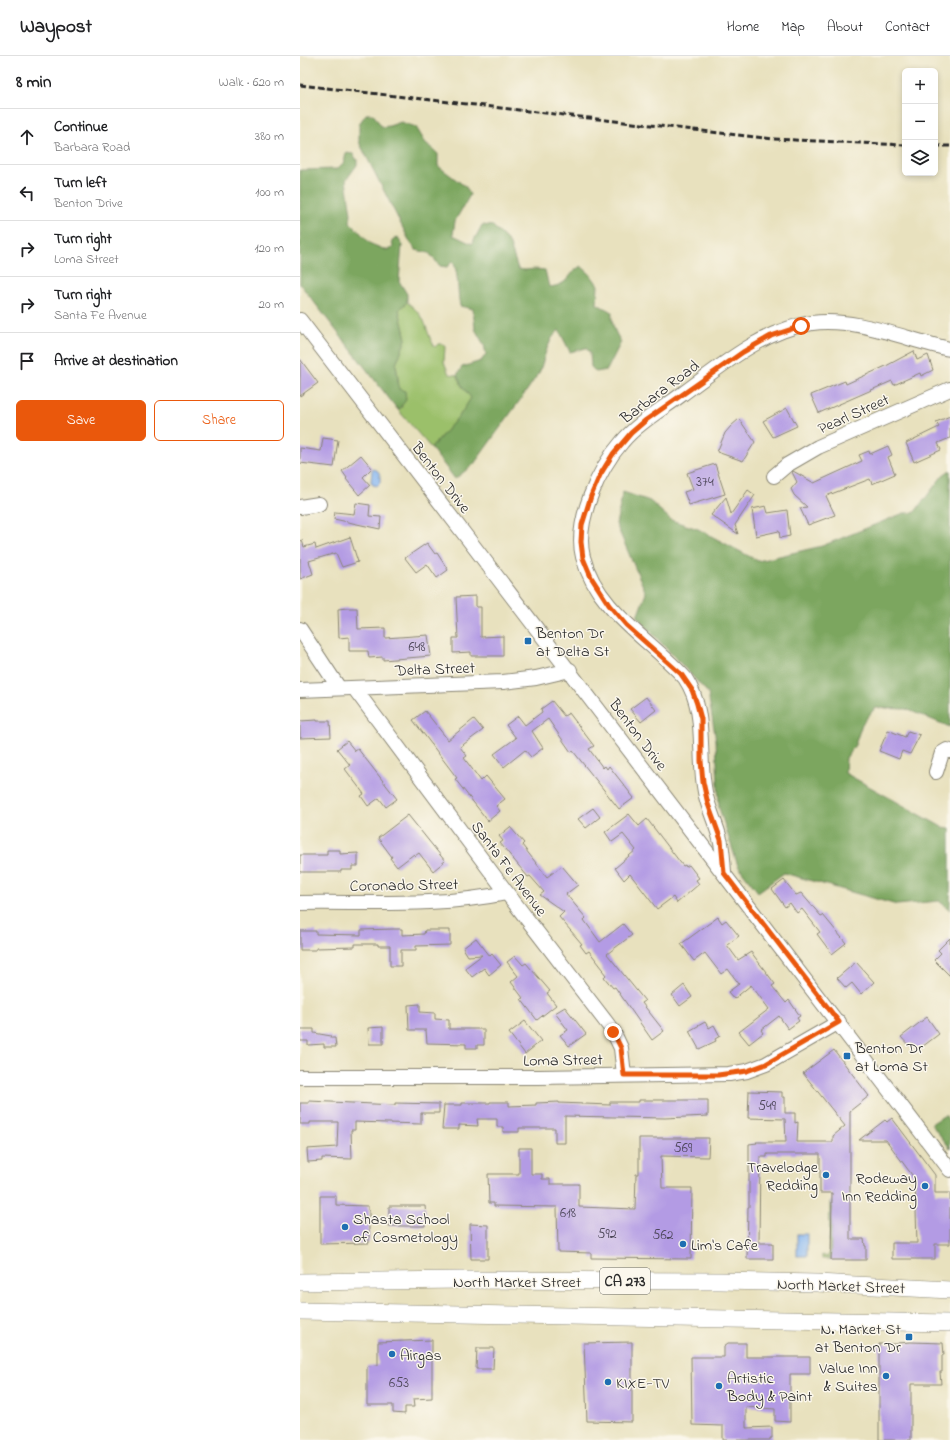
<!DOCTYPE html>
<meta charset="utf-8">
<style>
:root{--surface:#fff;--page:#f2f2f2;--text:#202124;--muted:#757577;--line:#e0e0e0;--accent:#ea580c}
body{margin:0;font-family:"Indie Flower",sans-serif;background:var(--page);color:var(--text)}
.controls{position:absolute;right:12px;top:12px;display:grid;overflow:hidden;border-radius:6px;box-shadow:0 2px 6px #0003}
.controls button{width:36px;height:36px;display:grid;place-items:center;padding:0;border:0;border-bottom:1px solid var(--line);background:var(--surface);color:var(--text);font:20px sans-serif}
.stop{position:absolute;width:12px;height:12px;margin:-9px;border:3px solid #ea580c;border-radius:50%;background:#fff}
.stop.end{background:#ea580c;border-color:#fff;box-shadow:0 1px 4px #0008}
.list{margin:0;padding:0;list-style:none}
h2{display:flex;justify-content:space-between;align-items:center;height:52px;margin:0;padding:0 16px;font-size:17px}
h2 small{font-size:13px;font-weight:400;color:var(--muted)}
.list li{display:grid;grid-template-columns:26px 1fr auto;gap:12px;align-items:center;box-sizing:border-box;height:56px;padding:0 16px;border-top:1px solid var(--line)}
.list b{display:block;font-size:15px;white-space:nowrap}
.list p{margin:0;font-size:13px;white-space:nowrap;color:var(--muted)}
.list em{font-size:13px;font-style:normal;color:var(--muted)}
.actions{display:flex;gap:8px;padding:12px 16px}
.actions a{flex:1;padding:9px 0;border:1px solid var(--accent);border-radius:6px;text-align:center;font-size:14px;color:var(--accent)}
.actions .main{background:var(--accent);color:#fff}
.icon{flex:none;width:22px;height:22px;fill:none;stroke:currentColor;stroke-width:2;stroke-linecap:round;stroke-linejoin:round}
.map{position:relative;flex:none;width:650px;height:1384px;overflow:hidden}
header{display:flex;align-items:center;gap:24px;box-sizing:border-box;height:56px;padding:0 20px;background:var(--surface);border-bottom:1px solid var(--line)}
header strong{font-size:19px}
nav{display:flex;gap:22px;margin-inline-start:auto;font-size:14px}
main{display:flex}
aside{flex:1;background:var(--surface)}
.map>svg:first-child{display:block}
.green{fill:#9bc06b;stroke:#63764b}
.forest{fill:#7ca65f;stroke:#546845}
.water{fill:#85b5f0;stroke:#58708e}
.building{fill:#b39be4}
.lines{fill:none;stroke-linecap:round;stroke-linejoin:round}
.minor-casing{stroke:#8a8674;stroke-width:16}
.major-casing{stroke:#8a8674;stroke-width:18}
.minor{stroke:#fff;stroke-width:14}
.major{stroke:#fff;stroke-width:17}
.rail{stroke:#2b2b2b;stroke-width:3;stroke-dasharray:6 3;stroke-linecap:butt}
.route{stroke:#ea580c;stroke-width:5}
.poi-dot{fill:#1f6fb2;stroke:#fbf7ec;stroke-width:1.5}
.labels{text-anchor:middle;stroke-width:3;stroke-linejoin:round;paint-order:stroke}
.number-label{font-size:14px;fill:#4d4759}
.shield{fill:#fbf7ec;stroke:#696865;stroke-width:1}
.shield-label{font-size:15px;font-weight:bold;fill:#2b2b2b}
.street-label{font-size:16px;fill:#2b2b2b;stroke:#fbf7ec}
.poi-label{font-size:16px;fill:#2b2b2b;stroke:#fbf7ec;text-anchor:start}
</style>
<header>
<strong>Waypost</strong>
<nav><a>Home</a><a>Map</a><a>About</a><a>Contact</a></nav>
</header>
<main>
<aside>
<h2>8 min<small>Walk · 620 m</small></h2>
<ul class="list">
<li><svg class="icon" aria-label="ahead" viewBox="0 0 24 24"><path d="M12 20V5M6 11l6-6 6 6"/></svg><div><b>Continue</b><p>Barbara Road</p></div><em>380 m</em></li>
<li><svg class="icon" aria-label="left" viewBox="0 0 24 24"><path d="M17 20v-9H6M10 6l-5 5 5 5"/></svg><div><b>Turn left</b><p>Benton Drive</p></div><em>100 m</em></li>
<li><svg class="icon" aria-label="right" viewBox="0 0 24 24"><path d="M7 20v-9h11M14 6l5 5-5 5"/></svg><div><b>Turn right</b><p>Loma Street</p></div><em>120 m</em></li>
<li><svg class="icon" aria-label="right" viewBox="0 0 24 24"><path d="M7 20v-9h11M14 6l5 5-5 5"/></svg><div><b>Turn right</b><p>Santa Fe Avenue</p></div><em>20 m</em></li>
<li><svg class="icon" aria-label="arrive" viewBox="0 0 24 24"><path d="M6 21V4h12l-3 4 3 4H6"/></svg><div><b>Arrive at destination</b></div></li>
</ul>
<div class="actions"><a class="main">Save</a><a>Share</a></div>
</aside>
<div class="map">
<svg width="650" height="1384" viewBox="0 0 650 1384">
<rect width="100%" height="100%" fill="#fbf7ec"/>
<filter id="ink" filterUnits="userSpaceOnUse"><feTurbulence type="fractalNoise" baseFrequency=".025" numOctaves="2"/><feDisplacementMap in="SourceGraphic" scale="8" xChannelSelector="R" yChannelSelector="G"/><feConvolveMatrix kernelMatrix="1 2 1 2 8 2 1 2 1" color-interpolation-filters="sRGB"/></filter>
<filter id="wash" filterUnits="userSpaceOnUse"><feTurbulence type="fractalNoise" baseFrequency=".012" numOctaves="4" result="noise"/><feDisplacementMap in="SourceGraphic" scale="16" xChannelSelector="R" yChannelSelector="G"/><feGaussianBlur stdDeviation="0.9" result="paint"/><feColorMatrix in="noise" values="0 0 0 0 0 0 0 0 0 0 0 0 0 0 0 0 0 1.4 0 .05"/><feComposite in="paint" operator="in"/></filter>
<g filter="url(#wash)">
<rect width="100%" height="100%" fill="#e8e1be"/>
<!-- green -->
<g class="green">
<path d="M107,246C114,252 120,257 124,265C128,275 129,282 135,291L138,288H143L145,291L144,306L149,318L157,319L162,330L172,341L160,359L131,392L98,354L102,351L96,308L106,283L99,254Z"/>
<polygon points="530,1146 532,1146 531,1203 522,1203 522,1199 527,1201 529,1198"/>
</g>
<!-- forest -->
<g class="forest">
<path d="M66,58H73L82,71L89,70L101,66L116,71L125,86L138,98V110L166,131L170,139L155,165L153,179L172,188L182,169L193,170L209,186L218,213L225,214L235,213L245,214L249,231C270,229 267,218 281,210L290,218L298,229L297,248L312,256C311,268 315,276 321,286L307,314L296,316L291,311L290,297L286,292L270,296L259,274L252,282L246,295L240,315L228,333L174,408L155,423L131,392L160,359L171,342L162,330L157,319L162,311L181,305L186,298L184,289L175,273L173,253L160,250C157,235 159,219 153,205L147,211L140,210L129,197L116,194L110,186L59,86V68Z"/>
<polygon points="46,97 53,98 57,104 57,109 46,124 51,158 50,166 71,188 86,194 93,192 92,184 98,181 102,189 99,225 107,238 107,246 99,254 106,283 96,308 99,333 105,335 106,344 98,354 0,228 0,114 37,113 44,106"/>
<polygon points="650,414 650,671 606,653 575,652 562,668 555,689 546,702 545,717 642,771 650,772 650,854 639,845 597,849 484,817 458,836 438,810 419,752 416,685 408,637 337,561 346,537 316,468 323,436 350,445 371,464 398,473 458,505 522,490 604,457 614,457 643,419"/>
<polygon points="645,1059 650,1065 650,1092 631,1068"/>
</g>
<!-- water -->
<g class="water">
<path d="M74,413C81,415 80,421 80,427L77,430L73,429L71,426L72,414Z"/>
<rect x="497" y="1178" width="10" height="22"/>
</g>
<g id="blocks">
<!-- building -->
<g class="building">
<polygon points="614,295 617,304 628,299 633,314 621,320 620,317 594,329 592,325 519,357 511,339 545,325 546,328 586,310"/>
<polygon points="0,303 18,327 0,340"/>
<polygon points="487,352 497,370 473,381 463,365"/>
<polygon points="650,360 650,382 638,387 641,394 614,406 606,387 639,371 636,366"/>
<polygon points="439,363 455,386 443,405 417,396 425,377 431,370"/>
<polygon points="23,382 38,384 34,411 0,407 0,392 21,395"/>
<polygon points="588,390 592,399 588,401 595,418 572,428 570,423 526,440 535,459 508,469 500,452 507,451 494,439 491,433 497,426 492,416 493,415 514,427 562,405 559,399 569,395 570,398"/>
<polygon points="61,399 72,412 63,421 70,429 59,439 46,423 47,422 42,415"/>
<polygon points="415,408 425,438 389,449 384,436 393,433 387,417"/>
<polygon points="448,434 455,439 435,469 438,478 411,459 426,441 431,458"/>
<polygon points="56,447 70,449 69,460 81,461 80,473 34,463 35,456 54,458"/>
<polygon points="466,450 468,457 487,454 490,480 480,482 479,475 456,480 452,453"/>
<polygon points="50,481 58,506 42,511 36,497 9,505 13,518 0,523 0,485 2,484 4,491 15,488 16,493"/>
<polygon points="127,487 135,498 137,497 148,514 137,522 127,508 116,516 105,502"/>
<polygon points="176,540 176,551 181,551 181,581 203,580 203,600 171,600 171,596 153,597 153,582 158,582 156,541"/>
<polygon points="47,552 57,552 58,573 85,572 85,582 128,579 131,600 83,604 83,601 69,602 68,595 49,595 49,581 39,582 38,553"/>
<polygon points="346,641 356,654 341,666 330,653"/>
<polygon points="252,645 264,660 269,657 294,690 289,693 303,712 305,710 307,713 309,710 334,742 319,753 273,695 271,696 248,663 232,675 243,692 231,701 225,694 204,711 194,698 216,682 206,669 218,660 225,669 242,656 241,653"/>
<polygon points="125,655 148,684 174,663 183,674 160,691 167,700 164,702 181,725 186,720 205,743 196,750 200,755 188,765 155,723 157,722 113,664"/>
<polygon points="17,664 17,665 30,665 31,681 0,682 0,665"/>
<polygon points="588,674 605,681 608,675 620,679 610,698 602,695 599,703 579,695"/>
<polygon points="47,685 55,695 58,693 97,743 86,751 79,742 68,750 61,740 64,738 45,713 50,709 37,693"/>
<polygon points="293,752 300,761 286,772 278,763"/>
<polygon points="329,758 339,770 347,763 383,810 385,809 386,811 389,809 399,822 396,824 399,828 377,847 373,841 357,853 330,818 324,824 315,812 336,794 323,778 312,786 305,776"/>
<polygon points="108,759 145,805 133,815 119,797 115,800 114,798 97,811 90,802 92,801 78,782"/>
<polygon points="210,771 224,787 222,789 247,821 262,810 278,829 266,838 286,862 284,864 300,886 323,868 332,879 307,898 345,945 342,947 364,975 352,984 315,931 313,932 304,921 306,919 302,914 303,913 289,895 286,897 280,889 282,888 259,861 264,856 240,839 244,836 230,820 228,821 200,787 203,785 199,780"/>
<polygon points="27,794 40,794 40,798 58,797 58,810 52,810 52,814 41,814 41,816 0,816 0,799 27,799"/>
<polygon points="484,824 496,839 501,837 521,860 523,859 546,887 532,898 517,878 520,876 502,853 497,857 490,847 485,851 472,833"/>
<polygon points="418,861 422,867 426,864 439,880 427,889 438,904 451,896 475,928 472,930 486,947 489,944 500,960 497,962 499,965 488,973 479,960 461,974 463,977 449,988 439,976 469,953 451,929 434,943 428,936 439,928 428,913 421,918 405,897 394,905 381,888"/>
<polygon points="93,873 102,873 102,879 124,878 125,874 150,874 150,889 116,890 116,894 101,894 101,910 90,910 90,890 78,890 78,888 55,888 55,891 16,892 16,894 0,894 0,875 16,875 16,878 61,879 61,874"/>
<polygon points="176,882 190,900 192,898 201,909 189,919 184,912 172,921 165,912 182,899 168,900 163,892"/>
<polygon points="650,882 650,920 634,904 641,897 638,894"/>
<polygon points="215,900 223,909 226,907 250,935 247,937 256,949 237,964 221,943 223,942 211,926 218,920 207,906"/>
<polygon points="556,906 574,926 561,938 552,927 546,932 537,922"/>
<polygon points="384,929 392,941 380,950 372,939"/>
<polygon points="120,948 120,956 135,957 135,963 149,964 149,973 184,973 184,989 177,989 177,992 166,992 166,988 127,987 126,974 109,974 108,949"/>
<polygon points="265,951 286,978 269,990 260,979 268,974 255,957"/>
<polygon points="627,961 639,978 618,994 612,987 609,990 601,981"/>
<polygon points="225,965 241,985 225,998 209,977"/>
<polygon points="405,966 409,972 414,969 420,980 415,983 416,985 399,993 389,975"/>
<polygon points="83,971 83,988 69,988 68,972"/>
<polygon points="0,973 14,973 14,977 31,980 30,982 35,982 36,991 24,991 24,988 8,989 8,985 0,985"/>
<polygon points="534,994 569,1040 550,1055 550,1183 564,1183 565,1190 566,1190 566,1204 531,1204 532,1137 520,1137 520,1098 467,1098 467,1101 460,1101 459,1187 473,1187 473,1203 447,1203 448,1151 449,1151 449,1088 457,1087 456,1086 486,1086 485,1063 448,1062 449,1035 482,1036 482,1041 485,1041 485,1057 495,1057 495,1067 498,1066 497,1086 533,1086 533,1080 545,1070 503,1017"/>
<polygon points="339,1044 408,1044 408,1060 365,1062 265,1060 265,1087 255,1087 255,1072 219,1072 219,1076 203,1076 203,1071 197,1071 197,1063 177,1063 178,1070 159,1069 159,1073 142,1073 144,1049 162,1049 162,1047 190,1047 190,1046 209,1046 209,1050 236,1049 236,1047 259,1046 259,1047 310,1049 310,1046 339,1046"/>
<polygon points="9,1045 95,1049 95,1047 139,1048 139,1057 121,1057 121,1068 55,1066 55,1074 51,1074 52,1103 22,1102 22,1105 8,1106 7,1093 37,1091 38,1066 10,1066 10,1068 0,1068 0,1047 9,1047"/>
<polygon points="592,1062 635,1119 635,1137 650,1137 650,1188 635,1188 635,1203 592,1203 592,1187 617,1187 615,1123 586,1084 559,1084 585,1064 587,1066"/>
<polygon points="339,1082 409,1082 408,1101 361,1100 362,1132 392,1132 391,1203 291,1202 291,1197 258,1196 257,1151 194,1150 194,1147 189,1147 188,1118 219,1118 219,1092 231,1092 231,1118 242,1118 242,1123 250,1123 250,1128 279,1128 279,1151 335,1153 336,1118 339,1118"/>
<polygon points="20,1140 36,1140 36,1149 68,1150 68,1154 69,1154 69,1187 20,1188"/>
<polygon points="89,1150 125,1150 126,1160 125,1170 89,1170"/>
<polygon points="170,1168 188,1169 188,1203 171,1203"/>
<polygon points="132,1284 132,1342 113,1343 114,1351 105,1351 105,1358 93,1357 93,1349 67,1349 67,1310 78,1309 78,1286"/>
<polygon points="332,1286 332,1366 287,1365 284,1287"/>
<polygon points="611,1286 643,1287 644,1299 642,1299 642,1316 640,1316 641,1328 611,1328 611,1384 579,1384 579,1288 598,1288 598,1287"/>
<polygon points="428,1287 446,1287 446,1301 510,1301 510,1318 490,1318 490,1366 475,1365 475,1353 446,1351 446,1372 472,1371 472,1382 470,1382 470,1384 423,1384 423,1370 392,1369 391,1301 424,1301 424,1290"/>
<polygon points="177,1292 194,1292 193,1313 176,1313"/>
</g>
</g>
</g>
<g filter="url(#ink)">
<use href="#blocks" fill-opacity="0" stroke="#8a8674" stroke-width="1"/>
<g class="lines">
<defs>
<g id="minor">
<path d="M0,264C217,547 435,829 650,1114"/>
<polyline points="474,420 487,409 518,391 650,333"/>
<polyline points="0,451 19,448"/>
<polyline points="0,573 39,632"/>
<polyline points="54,632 207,837 313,975 321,992 324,1019"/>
<polyline points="0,634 203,626 236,622 270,614"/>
<polyline points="636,716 642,697 647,694 650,695"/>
<path d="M424,816C423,805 423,793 420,783C416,767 408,752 405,736C397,697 408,656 385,622C350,583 297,555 283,501C274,466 299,412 322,386C338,367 361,354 381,339C420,311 462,274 512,267C556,261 607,284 650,293"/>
<path d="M0,847C69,846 139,851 207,837"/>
<polyline points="0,1021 239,1021 429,1018 447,1015 466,1008 539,966"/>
</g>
<g id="major">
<polyline points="0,1226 161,1224 421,1225 517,1227 650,1234"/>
<polyline points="0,1255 650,1267"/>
</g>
</defs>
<!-- minor casing -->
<use href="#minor" class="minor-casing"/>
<!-- major casing -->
<use href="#major" class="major-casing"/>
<!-- minor -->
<use href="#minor" class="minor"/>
<!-- major -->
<use href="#major" class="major"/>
<!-- rail -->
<g class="rail">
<polyline points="0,29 473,83 605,89"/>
<polyline points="635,90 650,90"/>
</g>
</g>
</g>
<g class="lines" filter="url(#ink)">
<!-- route -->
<polyline class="route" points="313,976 321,992 324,1019 418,1019 447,1015 466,1008 539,966 424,817 421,784 408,748 403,726 401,705 401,663 397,648 392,634 381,618 326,569 309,549 291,521 283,502 281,486 282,469 291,440 300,419 313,398 331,377 346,364 443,296 471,280 501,270"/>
</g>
<!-- markers -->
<g class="poi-dot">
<rect x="224" y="581" width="8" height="8" rx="2"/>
<rect x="543" y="996" width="8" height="8" rx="2"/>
<circle cx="526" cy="1119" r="4"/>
<circle cx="625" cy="1130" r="4"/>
<circle cx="45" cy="1171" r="4"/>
<circle cx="383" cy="1188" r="4"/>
<rect x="605" y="1277" width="8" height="8" rx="2"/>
<circle cx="92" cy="1298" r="4"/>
<circle cx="586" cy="1320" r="4"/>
<circle cx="308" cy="1326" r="4"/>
<circle cx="419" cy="1330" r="4"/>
</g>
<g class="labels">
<!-- number labels -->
<g class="number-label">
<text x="405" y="430">374</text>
<text x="117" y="595">648</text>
<text x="467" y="1054">549</text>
<text x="383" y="1096">569</text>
<text x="268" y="1161">618</text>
<text x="307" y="1182">592</text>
<text x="363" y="1183">562</text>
<text x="99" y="1331">653</text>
</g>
<!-- shield labels -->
<rect class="shield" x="300" y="1212" width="50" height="26" rx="3"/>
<g class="shield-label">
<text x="325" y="1230">CA 273</text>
</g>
<!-- street labels -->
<g class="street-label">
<text transform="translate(359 335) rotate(-37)" y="6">Barbara Road</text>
<text transform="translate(553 357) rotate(-24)" y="6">Pearl Street</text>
<text transform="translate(142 421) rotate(52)" y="6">Benton Drive</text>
<text transform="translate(135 612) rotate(-2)" y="6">Delta Street</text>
<text transform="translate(339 678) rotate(53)" y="6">Benton Drive</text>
<text transform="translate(210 812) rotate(53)" y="6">Santa Fe Avenue</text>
<text transform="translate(104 828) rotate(-1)" y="6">Coronado Street</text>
<text transform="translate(263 1003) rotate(-1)" y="6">Loma Street</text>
<text x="217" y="1231">North Market Street</text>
<text transform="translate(541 1229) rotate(2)" y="6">North Market Street</text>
</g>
<!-- poi labels -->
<g class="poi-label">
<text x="236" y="582">Benton Dr<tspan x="236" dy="18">at Delta St</tspan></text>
<text x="555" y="997">Benton Dr<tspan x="555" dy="18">at Loma St</tspan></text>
<text x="518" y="1116" text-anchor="end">Travelodge<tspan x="518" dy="18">Redding</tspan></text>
<text x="617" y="1127" text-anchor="end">Rodeway<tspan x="617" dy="18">Inn Redding</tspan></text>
<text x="53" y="1168">Shasta School<tspan x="53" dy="18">of Cosmetology</tspan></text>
<text x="391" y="1194">Lim's Cafe</text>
<text x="601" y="1278" text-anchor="end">N. Market St<tspan x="601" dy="18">at Benton Dr</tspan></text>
<text x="100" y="1304">Airgas</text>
<text x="578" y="1317" text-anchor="end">Value Inn<tspan x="578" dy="18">&amp; Suites</tspan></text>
<text x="427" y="1327">Artistic<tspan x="427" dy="18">Body &amp; Paint</tspan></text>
<text x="316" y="1332">KIXE-TV</text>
</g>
</g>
</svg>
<div class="controls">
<button>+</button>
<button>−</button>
<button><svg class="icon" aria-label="layers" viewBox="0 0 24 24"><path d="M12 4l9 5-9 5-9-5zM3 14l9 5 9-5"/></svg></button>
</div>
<div class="stop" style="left:501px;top:270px"></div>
<div class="stop end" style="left:313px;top:976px"></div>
</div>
</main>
